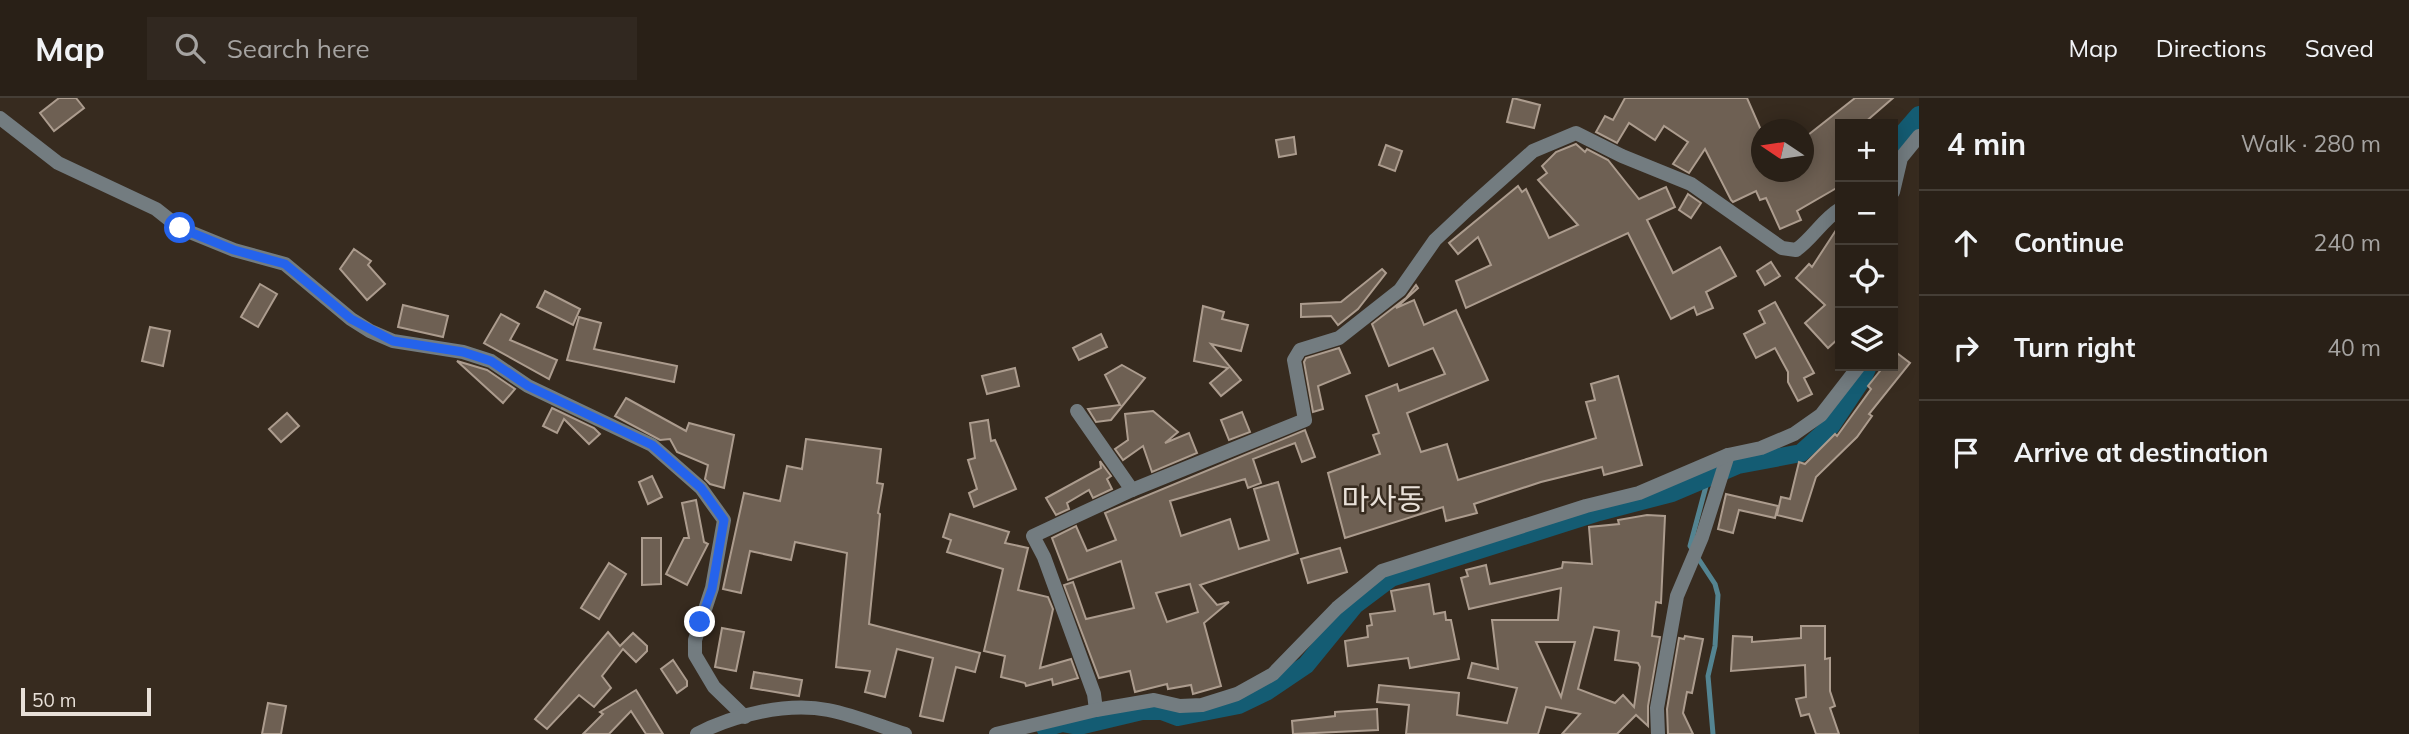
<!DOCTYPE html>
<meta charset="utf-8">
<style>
:root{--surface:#292017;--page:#312820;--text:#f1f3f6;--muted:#a5a3a1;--line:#453e36}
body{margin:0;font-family:Mulish,"Noto Sans KR",sans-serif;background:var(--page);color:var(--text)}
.controls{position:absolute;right:21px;top:21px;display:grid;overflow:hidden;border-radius:0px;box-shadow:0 4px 18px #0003}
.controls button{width:63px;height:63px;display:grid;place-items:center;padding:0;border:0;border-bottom:2px solid var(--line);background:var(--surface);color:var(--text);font:35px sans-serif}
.compass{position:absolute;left:1751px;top:21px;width:63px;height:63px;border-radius:50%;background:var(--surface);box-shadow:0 4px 18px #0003;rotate:283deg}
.scale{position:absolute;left:21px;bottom:18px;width:130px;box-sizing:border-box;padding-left:7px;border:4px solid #e8e0d8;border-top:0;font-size:19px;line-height:24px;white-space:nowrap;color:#e8e0d8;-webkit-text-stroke:5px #372b1f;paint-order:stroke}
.stop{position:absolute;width:21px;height:21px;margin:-16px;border:5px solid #2563eb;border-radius:50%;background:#fff}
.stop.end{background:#2563eb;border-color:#fff;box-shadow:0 2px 7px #0008}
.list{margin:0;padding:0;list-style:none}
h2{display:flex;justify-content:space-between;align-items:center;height:91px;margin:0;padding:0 28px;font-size:30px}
h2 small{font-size:23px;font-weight:400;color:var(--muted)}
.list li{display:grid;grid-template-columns:46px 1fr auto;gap:21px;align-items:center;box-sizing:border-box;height:105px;padding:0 28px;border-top:2px solid var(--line)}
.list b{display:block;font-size:26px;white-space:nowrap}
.list em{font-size:23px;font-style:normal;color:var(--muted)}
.icon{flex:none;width:38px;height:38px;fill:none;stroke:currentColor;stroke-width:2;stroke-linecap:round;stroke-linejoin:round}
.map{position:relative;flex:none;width:1919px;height:636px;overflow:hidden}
header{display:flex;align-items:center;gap:42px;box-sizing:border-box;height:98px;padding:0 35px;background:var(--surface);border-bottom:2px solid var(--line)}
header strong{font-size:33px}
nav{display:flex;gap:38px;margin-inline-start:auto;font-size:24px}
.search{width:490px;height:63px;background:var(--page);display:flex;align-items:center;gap:18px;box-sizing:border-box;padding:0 24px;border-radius:0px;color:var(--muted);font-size:26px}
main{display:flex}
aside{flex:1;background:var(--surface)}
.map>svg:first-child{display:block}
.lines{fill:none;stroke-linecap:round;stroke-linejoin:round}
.stream{stroke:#548491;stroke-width:5}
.canal{stroke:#145c73;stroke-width:18}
.building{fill:#6e6053;stroke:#ac9c8e;stroke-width:2;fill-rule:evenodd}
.minor{stroke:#737c80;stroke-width:14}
.tertiary{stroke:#737c80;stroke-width:14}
.route{stroke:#2563eb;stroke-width:9}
.labels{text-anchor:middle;stroke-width:5;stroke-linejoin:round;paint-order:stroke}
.quarter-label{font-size:30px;fill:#e8e0d8;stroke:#372b1f}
</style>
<header>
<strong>Map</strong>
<div class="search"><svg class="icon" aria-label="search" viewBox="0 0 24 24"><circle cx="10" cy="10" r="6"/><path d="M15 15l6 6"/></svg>Search here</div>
<nav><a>Map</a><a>Directions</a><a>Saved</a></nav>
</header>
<main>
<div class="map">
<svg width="1919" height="636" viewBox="0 0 1919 636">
<rect width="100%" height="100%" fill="#372b1f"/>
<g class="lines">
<!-- stream -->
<polyline class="stream" points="1709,377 1690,448 1715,486 1718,497 1715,548 1708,578 1713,636"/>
<!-- canal -->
<g class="canal">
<polyline points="1893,47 1919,17"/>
<polyline points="1045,630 1062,625 1079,628 1142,613 1162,613 1178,619 1239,607 1266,594 1306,567 1355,507 1391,480 1599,414 1672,395 1738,367 1801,355 1831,328 1863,280 1868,268"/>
</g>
</g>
<!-- building -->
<g class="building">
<polygon points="59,0 76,0 84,10 54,33 40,15"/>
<polygon points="1513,0 1540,7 1534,30 1507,24"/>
<polygon points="1625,0 1747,0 1761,32 1761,74 1803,74 1803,41 1855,0 1893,0 1863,26 1840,26 1840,88 1797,113 1801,122 1780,131 1766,100 1760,102 1756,93 1733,104 1731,102 1705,51 1689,75 1673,66 1688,44 1664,28 1655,42 1629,25 1617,45 1596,34 1605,18 1613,22"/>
<polygon points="1294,39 1296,56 1279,59 1276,42"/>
<polygon points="1576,46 1585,54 1587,51 1608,62 1639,101 1666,89 1675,109 1647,122 1673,175 1720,149 1736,178 1706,194 1713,210 1697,217 1694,209 1671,221 1628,135 1466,210 1456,183 1491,167 1478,139 1458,156 1449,145 1518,88 1522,94 1526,91 1549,140 1578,127 1538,82 1547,75 1542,68 1556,54"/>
<polygon points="1386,47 1402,53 1395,73 1379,67"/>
<polygon points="1688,96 1701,105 1691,120 1679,112"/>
<polygon points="1840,126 1840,239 1828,250 1805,225 1825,207 1796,180 1809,166 1812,169"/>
<polygon points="354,151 371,163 368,167 385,186 367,202 340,171"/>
<polygon points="1771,164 1780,178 1765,187 1757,173"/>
<polygon points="1382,171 1386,175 1358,211 1338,227 1331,218 1301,219 1301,206 1341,204"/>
<polygon points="260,186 277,196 258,229 241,219"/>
<polygon points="1416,187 1418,190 1396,210 1414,202 1424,227 1456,212 1488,282 1407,315 1421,354 1447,346 1458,382 1596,340 1586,304 1595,302 1591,286 1618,278 1642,367 1604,377 1602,369 1541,384 1474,406 1477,415 1446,423 1443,409 1345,440 1328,375 1380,356 1373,337 1379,335 1366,298 1397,286 1399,293 1445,276 1433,250 1389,268 1372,226 1406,200"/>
<polygon points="545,193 580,211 573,227 537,209"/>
<polygon points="1775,204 1814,275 1804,280 1812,296 1798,303 1788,284 1788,274 1775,250 1756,260 1744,236 1765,225 1759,213"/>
<polygon points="403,207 448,218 443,239 398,229"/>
<polygon points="1203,208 1224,214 1222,221 1248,227 1241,253 1211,246 1241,282 1221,298 1210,285 1228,270 1194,263"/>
<polygon points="501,216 519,226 510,242 557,262 549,281 484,245"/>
<polygon points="579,219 601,225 594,251 677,268 674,284 567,262"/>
<polygon points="150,229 170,233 163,268 142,263"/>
<polygon points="1101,236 1107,249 1079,262 1073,250"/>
<polygon points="1339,250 1350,275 1318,288 1323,311 1313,314 1304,264 1306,260"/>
<polygon points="1893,252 1910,265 1869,316 1872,318 1857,339 1816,379 1802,423 1777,417 1781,399 1790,401 1799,364 1805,366 1835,336 1837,338 1871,291 1868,288 1884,268 1893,268"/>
<polygon points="457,263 487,272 515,291 503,305"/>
<polygon points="1122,267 1145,280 1111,322 1096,324 1088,311 1120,307 1105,277"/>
<polygon points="1015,270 1019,288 987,296 982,278"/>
<polygon points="626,300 686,333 689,325 734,337 724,390 710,386 705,381 708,367 677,354 670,341 660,342 615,318"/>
<polygon points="552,310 594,330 600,336 589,346 564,321 557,335 543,328"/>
<polygon points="1153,313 1178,334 1165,345 1189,335 1197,355 1152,374 1143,348 1123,362 1115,351 1128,342 1125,316"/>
<polygon points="1242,314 1250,334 1229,342 1221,322"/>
<polygon points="287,315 299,328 281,344 269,331"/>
<polygon points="988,322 991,343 995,342 1016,391 974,409 969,395 977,391 968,362 975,360 970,325"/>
<path d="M1305,332L1315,359L1302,364L1295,345L1253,361L1261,385L1248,390L1245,381L1170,403L1181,438L1230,421L1239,451L1269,442L1254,391L1278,384L1298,455L1200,487L1217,507L1229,504L1204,525L1221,588L1193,596L1191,587L1168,591L1167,586L1135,594L1130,573L1099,580L1064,487L1073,484L1086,521L1134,510L1121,463L1068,482L1052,440L1076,428L1087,453L1116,442L1105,415ZM1190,486L1198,514L1167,524L1156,495Z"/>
<polygon points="806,341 881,351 877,385 883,386 878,415 880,416 869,526 980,555 975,574 956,569 943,623 920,618 933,560 897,551 885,599 865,594 870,573 836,569 847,455 795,444 791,462 750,453 741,495 723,491 744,395 780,403 787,368 802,371"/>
<polygon points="1100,363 1111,378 1107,381 1112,391 1093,400 1089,392 1067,405 1069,411 1056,417 1046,400 1101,370"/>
<polygon points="652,378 662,399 648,406 639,384"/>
<polygon points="1726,396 1778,408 1775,420 1739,412 1733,435 1718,431"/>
<polygon points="696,402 704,444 708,446 687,487 666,476 684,440 689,440 682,405"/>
<polygon points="950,416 1009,434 1005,445 1028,450 1018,492 1048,499 1053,511 1040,570 1071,561 1078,580 1053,587 1052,581 1026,588 1025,585 1001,579 1005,558 984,553 1003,471 947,454 951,442 943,439"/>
<path d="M1647,417L1665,418L1661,505L1656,504L1652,538L1660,539L1648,608V628L1636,617L1617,636H1562L1580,616L1546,609L1538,636H1406L1409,607L1377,604L1379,587L1459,595L1457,617L1507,625L1517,590L1468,580L1472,565L1498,571L1492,522H1558L1561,490L1469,511L1461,480L1468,478L1466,472L1486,467L1490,486L1562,470L1563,464L1592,466L1589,429L1619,426L1618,422ZM1594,529L1619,533L1615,562L1638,565L1640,569L1634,609L1623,597L1615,605L1578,591ZM1536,544H1575L1561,599Z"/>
<polygon points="642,440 661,440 661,486 642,487"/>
<polygon points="1340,450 1347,474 1308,485 1301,461"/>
<polygon points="609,465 626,476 599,521 581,510"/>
<polygon points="1429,486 1434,516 1445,514 1446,522 1451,522 1459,561 1410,570 1408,560 1348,568 1345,543 1368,539 1367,528 1372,527 1370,516 1395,513 1391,493"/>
<polygon points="1801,528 1825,528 1825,561 1830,560 1830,593 1835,608 1830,610 1839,636 1816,636 1809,616 1801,618 1796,601 1806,599 1805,567 1731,573 1733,538 1752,539 1752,544 1801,540"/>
<polygon points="722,530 744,534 736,573 715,569"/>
<polygon points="608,534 620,548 633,535 647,548 647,553 636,564 623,551 602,578 611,590 594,609 579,597 547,631 535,621"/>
<polygon points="1685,538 1703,541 1692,595 1687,594 1683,615 1693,636 1668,636 1667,611 1679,540 1684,541"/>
<polygon points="673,562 687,583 687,588 677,595 661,571"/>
<polygon points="754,574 802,582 799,598 751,590"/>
<polygon points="636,592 663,636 646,636 631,613 609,636 583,636 603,616 600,614"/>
<polygon points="268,605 286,608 281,636 262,636"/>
<polygon points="1377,611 1378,632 1293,636 1292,623 1335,618 1335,614"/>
</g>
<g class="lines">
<!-- minor -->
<g class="minor">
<polyline points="0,20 58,65 156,111 180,130 234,152 285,166 351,221 370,233 393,243 463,254 491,263 528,288 652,347 701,390 724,422 712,490 695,542 695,557 714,589 745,619"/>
<polyline points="1077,313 1132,392"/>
<path d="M1096,612L1094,596L1044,459L1033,438L1132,392L1305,322L1294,262L1300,252L1339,240L1400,192L1435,142L1468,111L1533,53L1576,35L1622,58L1691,86L1782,150L1796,152C1813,140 1822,122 1840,111"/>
<path d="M697,636C733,617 787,604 828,612C854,617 880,628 905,636"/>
<polyline points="1658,636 1657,610 1677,498 1702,439 1728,357"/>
</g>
<!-- tertiary -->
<g class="tertiary">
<polyline points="1893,94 1901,60 1919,38"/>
<polyline points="996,636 1096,612 1154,602 1180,608 1202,607 1237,596 1273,576 1337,510 1382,473 1586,408 1639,395 1728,357 1761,350 1794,336 1821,317 1859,268"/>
</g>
</g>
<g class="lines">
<!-- route -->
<polyline class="route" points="180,130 234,152 285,166 351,221 393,243 463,254 491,263 528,288 652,347 701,390 724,422 712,491 700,524"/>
</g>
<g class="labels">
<!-- quarter labels -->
<g class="quarter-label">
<text x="1383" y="412">마사동</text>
</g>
</g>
</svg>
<div class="controls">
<button>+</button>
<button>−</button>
<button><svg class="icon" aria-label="locate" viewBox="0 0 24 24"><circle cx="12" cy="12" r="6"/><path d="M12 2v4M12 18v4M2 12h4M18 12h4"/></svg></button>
<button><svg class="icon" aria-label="layers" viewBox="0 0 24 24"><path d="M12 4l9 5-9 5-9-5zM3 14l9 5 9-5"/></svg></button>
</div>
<svg class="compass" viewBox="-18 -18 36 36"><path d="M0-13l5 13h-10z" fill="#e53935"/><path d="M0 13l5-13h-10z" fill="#a5a3a1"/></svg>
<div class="scale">50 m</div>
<div class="stop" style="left:180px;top:130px"></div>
<div class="stop end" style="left:700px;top:524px"></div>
</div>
<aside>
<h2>4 min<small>Walk · 280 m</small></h2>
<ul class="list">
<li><svg class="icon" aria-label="ahead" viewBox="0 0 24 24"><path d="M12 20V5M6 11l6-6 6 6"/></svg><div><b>Continue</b></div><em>240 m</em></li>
<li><svg class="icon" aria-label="right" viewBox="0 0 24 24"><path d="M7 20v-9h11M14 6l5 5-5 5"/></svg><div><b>Turn right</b></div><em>40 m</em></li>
<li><svg class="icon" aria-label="arrive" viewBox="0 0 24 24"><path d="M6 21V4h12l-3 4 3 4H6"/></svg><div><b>Arrive at destination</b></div></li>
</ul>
</aside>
</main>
